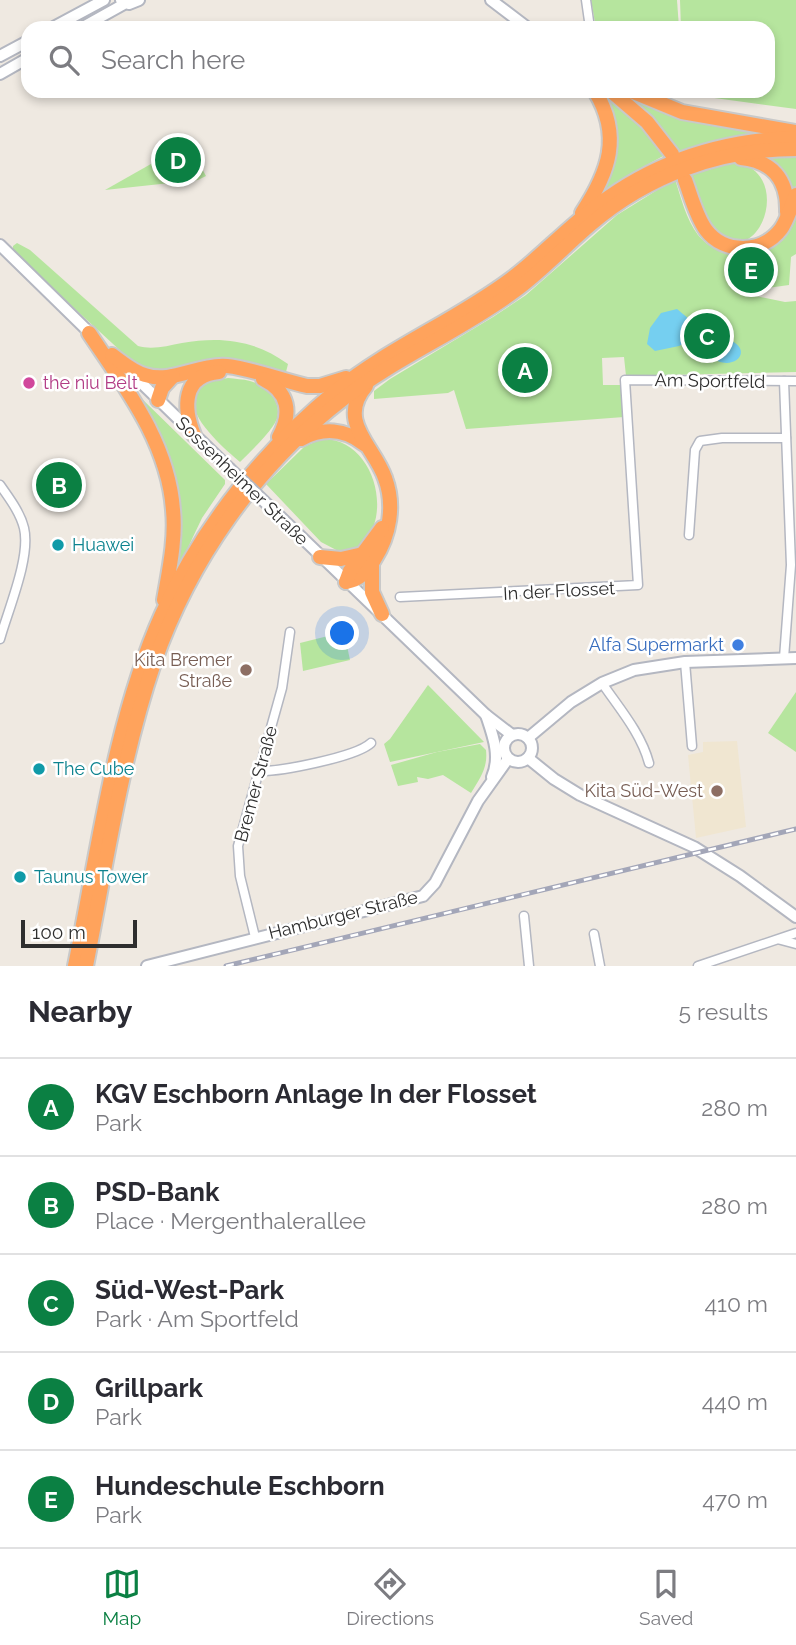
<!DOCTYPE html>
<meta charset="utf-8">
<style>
:root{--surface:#fff;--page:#f2f2f3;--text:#2b2b33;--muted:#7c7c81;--line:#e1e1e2;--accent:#0b8043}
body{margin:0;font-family:Raleway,sans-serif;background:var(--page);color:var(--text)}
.scale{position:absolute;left:21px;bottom:18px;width:116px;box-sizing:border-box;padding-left:7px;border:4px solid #2e2e2e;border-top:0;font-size:19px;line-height:24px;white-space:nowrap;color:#2e2e2e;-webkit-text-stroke:5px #fff;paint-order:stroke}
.you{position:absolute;left:343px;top:634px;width:24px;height:24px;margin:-18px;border:5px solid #fff;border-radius:50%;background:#1a73e8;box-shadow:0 0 0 10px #1a73e833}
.badge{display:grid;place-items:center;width:46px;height:46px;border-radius:50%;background:var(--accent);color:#fff;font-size:23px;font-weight:700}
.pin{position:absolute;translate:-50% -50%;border:4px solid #fff;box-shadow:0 2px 7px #0006}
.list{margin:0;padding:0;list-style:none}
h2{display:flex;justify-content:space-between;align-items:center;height:91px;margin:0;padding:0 28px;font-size:30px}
h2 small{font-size:23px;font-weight:400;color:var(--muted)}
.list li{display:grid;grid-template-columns:46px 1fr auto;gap:21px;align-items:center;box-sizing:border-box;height:98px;padding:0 28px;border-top:2px solid var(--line)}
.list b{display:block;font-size:26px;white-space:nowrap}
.list p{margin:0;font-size:23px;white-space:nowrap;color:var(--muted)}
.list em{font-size:23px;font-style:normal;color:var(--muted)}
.icon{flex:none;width:38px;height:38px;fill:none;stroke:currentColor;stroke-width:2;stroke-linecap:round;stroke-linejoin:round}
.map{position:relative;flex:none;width:796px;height:966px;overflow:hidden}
.search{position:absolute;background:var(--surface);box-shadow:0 4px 10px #0003;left:21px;right:21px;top:21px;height:77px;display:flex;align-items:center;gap:18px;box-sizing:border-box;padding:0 24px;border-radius:21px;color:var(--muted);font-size:26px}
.sheet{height:581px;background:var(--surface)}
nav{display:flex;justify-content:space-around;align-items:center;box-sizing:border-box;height:98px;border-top:2px solid var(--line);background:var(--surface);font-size:19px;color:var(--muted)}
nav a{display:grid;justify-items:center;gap:4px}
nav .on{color:var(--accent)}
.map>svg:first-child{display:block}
.education{fill:#f0e6d1}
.green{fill:#b6e59e}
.water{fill:#75cff0}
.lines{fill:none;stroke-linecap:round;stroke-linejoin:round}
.street-casing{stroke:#b4b7c1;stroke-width:11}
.secondary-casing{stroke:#b4b7c1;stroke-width:14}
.highway-casing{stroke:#c9c9c9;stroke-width:18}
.street{stroke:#fff;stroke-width:8}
.secondary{stroke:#fff;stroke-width:10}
.highway{stroke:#ffa35c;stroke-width:14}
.rail-casing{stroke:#a3a6b8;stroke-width:5}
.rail{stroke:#fff;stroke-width:2.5;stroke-dasharray:8;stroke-linecap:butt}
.secondary-bridge-casing{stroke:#b4b7c1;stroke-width:14;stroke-linecap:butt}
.secondary-bridge{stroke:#fff;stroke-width:10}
.hotel-dot{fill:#d1479c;stroke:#fff;stroke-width:2.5}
.culture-dot{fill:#0f9aa8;stroke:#fff;stroke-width:2.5}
.shop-dot{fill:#3f7fe0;stroke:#fff;stroke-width:2.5}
.education-dot{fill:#8d6e63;stroke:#fff;stroke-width:2.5}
.labels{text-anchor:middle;stroke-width:5;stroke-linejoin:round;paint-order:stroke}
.street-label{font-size:18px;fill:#2e2e2e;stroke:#fff}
.hotel-label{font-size:18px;fill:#b23c85;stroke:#fff;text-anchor:start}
.culture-label{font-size:18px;fill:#0d838f;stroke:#fff;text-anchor:start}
.shop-label{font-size:18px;fill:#366cbe;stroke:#fff;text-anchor:end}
.education-label{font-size:18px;fill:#785e54;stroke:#fff;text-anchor:end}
</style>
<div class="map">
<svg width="796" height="966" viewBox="0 0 796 966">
<rect width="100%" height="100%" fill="#efe9e1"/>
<!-- education -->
<polygon class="education" points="737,741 746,827 696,838 688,755 703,752 703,742"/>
<!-- green -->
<g class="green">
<polygon points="591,0 677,0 679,28 596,28"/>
<polygon points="680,0 796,0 796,109 685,94 685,91 768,91 768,28 681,28"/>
<polygon points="602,91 639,123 665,155 628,175 592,203 610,174 616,146"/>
<path d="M623,91L656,106L772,133C739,135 710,140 680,152L652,118Z"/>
<polygon points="188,143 206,176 198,180 105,190"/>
<polygon points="796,154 796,186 789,200 756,157"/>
<path d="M740,163C796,179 754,281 711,226C701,212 697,191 691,175L728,164Z"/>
<path d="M675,179C681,198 686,219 698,235C716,258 756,263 777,242C787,233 791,220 796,209V254L791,257L789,285L737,292L785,302L796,301V372L626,376L624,357L602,358L603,385H621L624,417L466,429L454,390L448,393L374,399V391L390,379L493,317L526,295L617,215Z"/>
<path d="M17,243L30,250L138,346C152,350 167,346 182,343C221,336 255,340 288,364L286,372H165L137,366L13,252V246Z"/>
<path d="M228,378C235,379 243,379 250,381C269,386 287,407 273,426C264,439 251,451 240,462C224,448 169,403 206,383C212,380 221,379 228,378Z"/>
<polygon points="139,396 225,480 225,484 202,518 173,579 178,509 137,399"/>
<path d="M321,439C363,437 386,488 374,525C371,533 364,541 359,549L342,553L321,542L266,484L304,447Z"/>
<polygon points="344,632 350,660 303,671 300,643"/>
<polygon points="428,685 484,742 390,762 384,744 390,739"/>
<polygon points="796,692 796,752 768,733"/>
<path d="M480,744L486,750C488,768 480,778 471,793L443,775L428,779L417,777L418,782L398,786L391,765L437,752Z"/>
</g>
<!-- water -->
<path class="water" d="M677,309L695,324L701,336L714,341L723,338C759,347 734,376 709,356L708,346L696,338L679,346L655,351L647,344L650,328L661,313Z"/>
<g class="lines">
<defs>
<g id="street">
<polyline points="586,0 590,28"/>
<polyline points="784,381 791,565 784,658"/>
<path d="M0,485C9,498 20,512 24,528C31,557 8,610 0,639"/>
<polyline points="689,535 695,450 700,441 722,438 786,438"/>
<polyline points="400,597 638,585 625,380 796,381"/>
<polyline points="685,662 692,746"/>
<path d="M602,683C619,708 641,733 649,763"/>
<path d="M258,771C279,772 356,757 371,743"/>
<polyline points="524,916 529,966"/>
<polyline points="594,934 600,966"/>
<polyline points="255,937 240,876 238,846 282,688 290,632"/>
<polyline points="781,940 796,944"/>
<polyline points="698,966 796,933"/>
</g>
<g id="secondary">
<polyline points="121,0 129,4 139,0"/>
<polyline points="491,0 528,28"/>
<polyline points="52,28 104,0"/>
<polyline points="81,28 126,3"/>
<polyline points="0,56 28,41"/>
<polyline points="0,74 28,58"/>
<polyline points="0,245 93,336"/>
<polyline points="130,372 229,468"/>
<polyline points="269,506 486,715 512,735"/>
<path d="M486,715C493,736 501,756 492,777"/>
<circle cx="518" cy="748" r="14"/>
<polyline points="528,738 571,702 602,683 634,670 685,662 796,658"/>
<polyline points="528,758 554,779 580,795 694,847 740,876 796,917"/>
<polyline points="147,966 423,896 435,883 478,801 508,759"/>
</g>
<g id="highway">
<polyline points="611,91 647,122 672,154"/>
<polyline points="631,91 682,112 795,132"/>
<path d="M741,158C772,161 788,179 787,212"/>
<path d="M685,180C691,196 696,216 706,230C724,254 762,254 781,229C788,219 791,206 796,195"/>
<path d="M582,213C609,172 622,136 595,91"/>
<path d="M89,333C125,387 168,442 173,510C176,540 169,570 164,600"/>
<path d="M112,355C123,363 133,372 145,375C171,384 198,364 227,366C254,369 280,380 307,386H320L346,378"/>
<path d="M263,379C289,392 292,413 279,437"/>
<polyline points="158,400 162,388 173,376"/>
<path d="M194,435C183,408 182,375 219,372"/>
<path d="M301,439C323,427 345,429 364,444"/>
<polyline points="320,557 341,559 363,554"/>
<polyline points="372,563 372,592 382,614"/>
<path d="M346,582C360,580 367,571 374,560C390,535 395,505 385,478C374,446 336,421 366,386"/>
<polyline points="346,582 350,571 382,528"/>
<path d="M75,966C98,852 114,721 162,614C202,527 262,452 336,391C390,347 455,321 511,279C538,259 561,234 588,213C648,164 718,140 796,138"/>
<path d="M86,966C106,865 121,760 154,663C190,560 256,466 343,399C397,357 461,331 516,290C543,270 566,245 591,224C648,175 721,149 796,149"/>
</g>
</defs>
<!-- street casing -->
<use href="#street" class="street-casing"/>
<!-- secondary casing -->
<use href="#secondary" class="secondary-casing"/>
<!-- highway casing -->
<use href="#highway" class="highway-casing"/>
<!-- street -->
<use href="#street" class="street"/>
<!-- secondary -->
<use href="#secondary" class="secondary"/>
<!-- highway -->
<use href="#highway" class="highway"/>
<defs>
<polyline id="rail" points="226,966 796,829"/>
</defs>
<!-- rail casing -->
<use href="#rail" class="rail-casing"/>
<!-- rail -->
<use href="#rail" class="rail"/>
<defs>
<polyline id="secondary-bridge" points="229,468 269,506"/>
</defs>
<!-- secondary-bridge casing -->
<use href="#secondary-bridge" class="secondary-bridge-casing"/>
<!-- secondary-bridge -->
<use href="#secondary-bridge" class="secondary-bridge"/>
</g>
<!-- markers -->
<circle class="hotel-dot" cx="29" cy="383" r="7"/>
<g class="culture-dot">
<circle cx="58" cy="545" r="7"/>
<circle cx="39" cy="769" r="7"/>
<circle cx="20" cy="877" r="7"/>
</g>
<circle class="shop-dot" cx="738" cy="645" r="7"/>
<g class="education-dot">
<circle cx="246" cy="670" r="7"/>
<circle cx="717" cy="791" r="7"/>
</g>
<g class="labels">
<!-- street labels -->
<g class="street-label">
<text transform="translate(710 381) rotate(1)" y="6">Am Sportfeld</text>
<text transform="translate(242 481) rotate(44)" y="6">Sossenheimer Straße</text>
<text transform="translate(559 591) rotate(-3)" y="6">In der Flosset</text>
<text transform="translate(256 784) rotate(-75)" y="6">Bremer Straße</text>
<text transform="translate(343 915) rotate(-14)" y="6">Hamburger Straße</text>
</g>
<!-- hotel labels -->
<g class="hotel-label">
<text x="43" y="389">the niu Belt</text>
</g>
<!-- culture labels -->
<g class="culture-label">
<text x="72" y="551">Huawei</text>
<text x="53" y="775">The Cube</text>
<text x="34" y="883">Taunus Tower</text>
</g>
<!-- shop labels -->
<g class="shop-label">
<text x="724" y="651">Alfa Supermarkt</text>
</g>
<!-- education labels -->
<g class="education-label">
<text x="232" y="666">Kita Bremer<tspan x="232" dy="21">Straße</tspan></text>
<text x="703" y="797">Kita Süd-West</text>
</g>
</g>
</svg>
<div class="scale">100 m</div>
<div class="you"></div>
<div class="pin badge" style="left:525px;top:370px">A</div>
<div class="pin badge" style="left:59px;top:485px">B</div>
<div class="pin badge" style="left:707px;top:336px">C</div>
<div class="pin badge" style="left:178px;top:160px">D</div>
<div class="pin badge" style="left:751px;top:270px">E</div>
<div class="search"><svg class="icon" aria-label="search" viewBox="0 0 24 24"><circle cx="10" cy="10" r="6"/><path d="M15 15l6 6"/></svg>Search here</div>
</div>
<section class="sheet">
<h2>Nearby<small>5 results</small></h2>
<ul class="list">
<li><span class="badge">A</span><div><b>KGV Eschborn Anlage In der Flosset</b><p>Park</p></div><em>280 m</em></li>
<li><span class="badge">B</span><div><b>PSD-Bank</b><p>Place · Mergenthalerallee</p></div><em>280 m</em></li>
<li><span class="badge">C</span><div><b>Süd-West-Park</b><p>Park · Am Sportfeld</p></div><em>410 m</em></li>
<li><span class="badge">D</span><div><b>Grillpark</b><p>Park</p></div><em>440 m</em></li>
<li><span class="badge">E</span><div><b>Hundeschule Eschborn</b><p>Park</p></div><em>470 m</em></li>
</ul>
</section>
<nav>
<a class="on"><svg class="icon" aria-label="map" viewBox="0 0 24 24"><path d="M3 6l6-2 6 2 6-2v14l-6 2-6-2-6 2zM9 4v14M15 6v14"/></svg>Map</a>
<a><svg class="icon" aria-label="directions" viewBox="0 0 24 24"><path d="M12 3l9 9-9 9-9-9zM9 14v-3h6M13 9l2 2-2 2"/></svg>Directions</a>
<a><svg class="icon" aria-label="saved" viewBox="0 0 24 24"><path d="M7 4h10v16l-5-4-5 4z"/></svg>Saved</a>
</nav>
